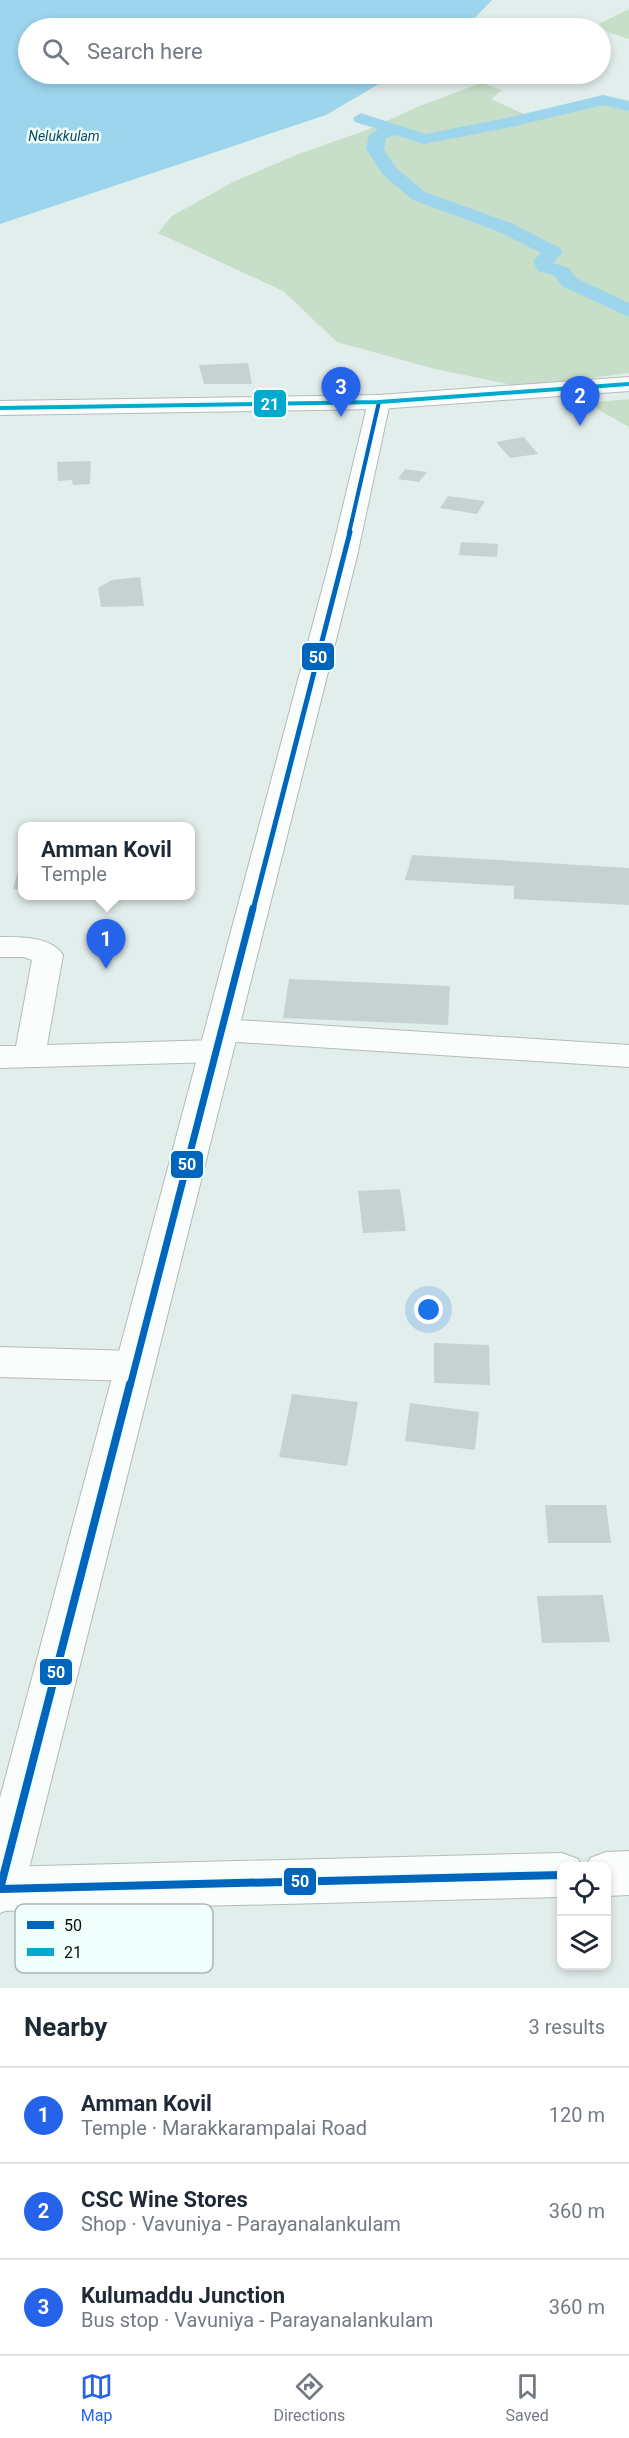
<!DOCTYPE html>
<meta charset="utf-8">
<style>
:root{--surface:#fff;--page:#f2f2f3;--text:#1f2937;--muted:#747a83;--line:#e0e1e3;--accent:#2563eb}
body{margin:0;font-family:Roboto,sans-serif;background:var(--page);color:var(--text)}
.controls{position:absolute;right:18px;bottom:18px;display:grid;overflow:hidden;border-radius:12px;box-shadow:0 3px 9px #0003}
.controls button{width:54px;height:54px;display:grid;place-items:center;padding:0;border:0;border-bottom:2px solid var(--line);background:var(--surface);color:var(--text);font:30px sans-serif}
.you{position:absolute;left:429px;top:1310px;width:21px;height:21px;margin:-15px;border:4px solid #fff;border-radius:50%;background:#1a73e8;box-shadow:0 0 0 9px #1a73e833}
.badge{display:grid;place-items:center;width:39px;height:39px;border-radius:50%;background:var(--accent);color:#fff;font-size:20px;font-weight:700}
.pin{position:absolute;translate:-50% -50px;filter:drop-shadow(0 2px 3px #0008)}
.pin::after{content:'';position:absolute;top:32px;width:21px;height:18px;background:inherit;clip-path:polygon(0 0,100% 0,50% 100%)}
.popup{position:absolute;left:18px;top:822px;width:177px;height:78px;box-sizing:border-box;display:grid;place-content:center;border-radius:12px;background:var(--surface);filter:drop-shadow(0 2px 4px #0005);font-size:20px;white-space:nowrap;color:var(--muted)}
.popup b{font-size:22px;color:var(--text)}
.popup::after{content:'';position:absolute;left:50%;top:100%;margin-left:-12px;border:12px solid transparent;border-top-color:var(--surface)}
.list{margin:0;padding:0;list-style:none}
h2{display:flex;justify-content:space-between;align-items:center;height:78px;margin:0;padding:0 24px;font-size:26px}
h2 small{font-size:20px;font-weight:400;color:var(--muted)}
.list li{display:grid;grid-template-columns:39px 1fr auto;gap:18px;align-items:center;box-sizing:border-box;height:96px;padding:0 24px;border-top:2px solid var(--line)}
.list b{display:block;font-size:22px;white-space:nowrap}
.list p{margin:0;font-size:20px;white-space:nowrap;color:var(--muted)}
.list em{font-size:20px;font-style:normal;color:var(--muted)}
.icon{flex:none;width:33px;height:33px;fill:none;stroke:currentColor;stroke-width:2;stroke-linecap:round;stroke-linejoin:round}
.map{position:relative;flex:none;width:629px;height:1988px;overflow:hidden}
.search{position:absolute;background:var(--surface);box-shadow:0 3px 9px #0003;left:18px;right:18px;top:18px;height:66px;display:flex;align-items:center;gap:15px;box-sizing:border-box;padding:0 21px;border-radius:33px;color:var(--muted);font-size:22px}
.sheet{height:366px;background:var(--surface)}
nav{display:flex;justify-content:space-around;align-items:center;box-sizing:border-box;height:84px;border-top:2px solid var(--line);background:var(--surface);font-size:16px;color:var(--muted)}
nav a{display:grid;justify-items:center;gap:3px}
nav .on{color:var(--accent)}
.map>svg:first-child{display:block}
.green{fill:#c7dfc8}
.water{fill:#9dd5ed}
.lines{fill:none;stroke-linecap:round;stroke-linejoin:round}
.canal{fill:#9dd5ed;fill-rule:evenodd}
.building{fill:#c7d1d1}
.street-casing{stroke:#b3bcba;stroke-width:2}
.secondary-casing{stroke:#b3bcba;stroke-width:2}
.highway-casing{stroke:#b3bcba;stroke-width:2}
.street{fill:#fbfcfc;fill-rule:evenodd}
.secondary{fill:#fbfcfc;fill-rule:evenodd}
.highway{fill:#fbfcfc;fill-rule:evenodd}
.bus-1-far3-casing{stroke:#f0fffc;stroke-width:7}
.bus-1-far2-casing{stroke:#f0fffc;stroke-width:9}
.bus-1-far1-casing{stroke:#f0fffc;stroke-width:11}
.bus-1-casing{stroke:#f0fffc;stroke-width:13}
.bus-2-casing{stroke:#f0fffc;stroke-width:7}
.bus-1-far3{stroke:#0065bd;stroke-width:4}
.bus-1-far2{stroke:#0065bd;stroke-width:5}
.bus-1-far1{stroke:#0065bd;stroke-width:7}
.bus-1{stroke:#0065bd;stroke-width:8}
.bus-2{stroke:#00a9ce;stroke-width:4}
.labels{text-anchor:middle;stroke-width:5;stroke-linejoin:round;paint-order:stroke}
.far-water-label{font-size:14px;font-style:italic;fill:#0e4c64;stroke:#f0fffc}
.key{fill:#f0fffc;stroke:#aab7b5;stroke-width:1.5}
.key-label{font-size:16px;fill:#08100e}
.line-badge{stroke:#f0fffc;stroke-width:2}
.badge-label{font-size:16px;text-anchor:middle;font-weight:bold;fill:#fff}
</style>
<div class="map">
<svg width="629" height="1988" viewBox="0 0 629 1988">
<rect width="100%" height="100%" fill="#e2eeec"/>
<!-- green -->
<g class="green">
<polygon points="629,9 629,39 608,32 599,24"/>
<polygon points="481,83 502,90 491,99 526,115 603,102 629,108 629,373 522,387 435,369 337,342 283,291 158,233 172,216 233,182 301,153 367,130 417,107"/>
<polygon points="629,399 629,427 587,403"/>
</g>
<!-- water -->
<polygon class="water" points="0,0 492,0 465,28 28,28 28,74 396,74 326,115 0,224"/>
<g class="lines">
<!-- canal -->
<polygon class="canal" points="603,95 629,101 629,111 603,105 511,127 424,144 395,135 386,138 384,149 396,168 425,192 511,223 560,248 563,252 553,263 569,268 576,278 629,303 629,317 562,286 555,276 538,271 533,261 541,253 497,231 413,200 383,175 366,149 369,135 378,129 355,122 353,118 361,113 425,134 511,117"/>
</g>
<!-- building -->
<g class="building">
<polygon points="248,363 252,384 204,384 199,365"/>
<polygon points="524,437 538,454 510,458 496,442"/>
<polygon points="91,461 90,484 73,485 72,480 58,481 57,462"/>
<polygon points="405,469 427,472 419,482 398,479"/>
<polygon points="448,496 485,501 477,514 440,508"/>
<polygon points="461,542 498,544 497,557 459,555"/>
<polygon points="140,577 144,606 101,607 98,588 112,580"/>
<polygon points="412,855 629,868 629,905 514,899 514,886 405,880"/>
<polygon points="19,867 22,867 22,890 13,889"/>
<polygon points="289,979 450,986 448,1025 283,1018"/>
<polygon points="400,1189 406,1231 363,1233 358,1191"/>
<polygon points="434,1343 489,1345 490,1385 434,1383"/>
<polygon points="292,1394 358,1402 347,1466 279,1457"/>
<polygon points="410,1403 479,1412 475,1450 405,1441"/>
<polygon points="545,1505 606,1505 611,1543 548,1543"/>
<polygon points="603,1595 610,1642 542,1643 537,1596"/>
</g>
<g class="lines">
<defs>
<g id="street">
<path d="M0,937C20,937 51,936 63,955L47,1045L216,1040L227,1043L231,1051L227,1059L216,1062L0,1068V1046H16L32,960L24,957H0Z"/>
<polygon points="221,1019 629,1045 629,1067 221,1041 210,1038 206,1030 210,1022"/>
<polygon points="0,1347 133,1351 146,1356 151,1366 146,1376 133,1381 0,1377"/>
<polygon points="629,1851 629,1895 606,1896 606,1866 587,1866 590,1858 606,1852"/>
<polygon points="562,1853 578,1859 581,1866 562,1866 562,1897 0,1911 0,1867"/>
</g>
<polygon id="secondary" points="379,395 387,397 390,402 357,556 24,1889 17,1906 0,1913 0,1798 331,556 368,402 371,397"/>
<polygon id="highway" points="629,377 629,391 379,409 0,415 0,401 379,395"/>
</defs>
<!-- street casing -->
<use href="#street" class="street-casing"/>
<!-- secondary casing -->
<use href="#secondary" class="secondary-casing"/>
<!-- highway casing -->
<use href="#highway" class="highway-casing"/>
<!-- street -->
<use href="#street" class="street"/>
<!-- secondary -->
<use href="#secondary" class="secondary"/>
<!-- highway -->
<use href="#highway" class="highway"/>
<defs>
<polyline id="bus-1-far3" points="349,533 379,402"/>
<polyline id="bus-1-far2" points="253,910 350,532"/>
<polyline id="bus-1-far1" points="130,1386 253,908"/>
<polyline id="bus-1" points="130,1384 0,1889 562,1875"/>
<polyline id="bus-2" points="0,408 379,402 629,384"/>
</defs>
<!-- bus-1-far3 casing -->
<use href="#bus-1-far3" class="bus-1-far3-casing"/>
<!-- bus-1-far2 casing -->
<use href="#bus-1-far2" class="bus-1-far2-casing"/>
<!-- bus-1-far1 casing -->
<use href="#bus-1-far1" class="bus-1-far1-casing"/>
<!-- bus-1 casing -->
<use href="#bus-1" class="bus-1-casing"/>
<!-- bus-2 casing -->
<use href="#bus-2" class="bus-2-casing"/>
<!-- bus-1-far3 -->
<use href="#bus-1-far3" class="bus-1-far3"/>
<!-- bus-1-far2 -->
<use href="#bus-1-far2" class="bus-1-far2"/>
<!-- bus-1-far1 -->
<use href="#bus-1-far1" class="bus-1-far1"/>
<!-- bus-1 -->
<use href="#bus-1" class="bus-1"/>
<!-- bus-2 -->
<use href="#bus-2" class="bus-2"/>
</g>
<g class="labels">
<!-- far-water labels -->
<g class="far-water-label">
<text x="64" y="141">Nelukkulam</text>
</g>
</g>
<!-- legend -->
<rect x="15" y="1904" width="198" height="69" rx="9" class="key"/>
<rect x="27" y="1921" width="27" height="8" fill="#0065bd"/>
<rect x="27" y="1948" width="27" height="8" fill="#00a9ce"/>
<g class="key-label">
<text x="64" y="1931">50</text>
<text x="64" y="1958">21</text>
</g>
<g class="line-badge">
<rect x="253" y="389" width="34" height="29" rx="6" fill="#00a9ce"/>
<rect x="301" y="642" width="34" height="29" rx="6" fill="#0065bd"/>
<rect x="170" y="1150" width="34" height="29" rx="6" fill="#0065bd"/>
<rect x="39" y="1658" width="34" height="28" rx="6" fill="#0065bd"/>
<rect x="283" y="1867" width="34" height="29" rx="6" fill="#0065bd"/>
</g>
<g class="badge-label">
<text x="270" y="410">21</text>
<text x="318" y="663">50</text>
<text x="187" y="1170">50</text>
<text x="56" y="1678">50</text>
<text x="300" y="1887">50</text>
</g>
</svg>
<div class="controls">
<button><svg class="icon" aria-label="locate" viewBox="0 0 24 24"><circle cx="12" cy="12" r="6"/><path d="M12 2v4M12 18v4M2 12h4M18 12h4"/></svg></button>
<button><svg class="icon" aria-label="layers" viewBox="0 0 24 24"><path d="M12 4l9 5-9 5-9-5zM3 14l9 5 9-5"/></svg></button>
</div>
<div class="you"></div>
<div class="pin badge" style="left:106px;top:969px">1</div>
<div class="popup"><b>Amman Kovil</b>Temple</div>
<div class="pin badge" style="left:580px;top:426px">2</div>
<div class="pin badge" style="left:341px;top:417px">3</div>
<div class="search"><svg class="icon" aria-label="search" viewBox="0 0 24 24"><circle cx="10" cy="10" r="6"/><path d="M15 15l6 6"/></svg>Search here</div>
</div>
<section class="sheet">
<h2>Nearby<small>3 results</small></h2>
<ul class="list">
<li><span class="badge">1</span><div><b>Amman Kovil</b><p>Temple · Marakkarampalai Road</p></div><em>120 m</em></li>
<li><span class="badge">2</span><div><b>CSC Wine Stores</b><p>Shop · Vavuniya - Parayanalankulam</p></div><em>360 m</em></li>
<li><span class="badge">3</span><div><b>Kulumaddu Junction</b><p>Bus stop · Vavuniya - Parayanalankulam</p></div><em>360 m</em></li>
</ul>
</section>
<nav>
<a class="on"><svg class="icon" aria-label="map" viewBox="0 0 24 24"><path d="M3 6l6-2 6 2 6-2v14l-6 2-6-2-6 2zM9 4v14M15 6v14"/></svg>Map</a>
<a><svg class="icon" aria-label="directions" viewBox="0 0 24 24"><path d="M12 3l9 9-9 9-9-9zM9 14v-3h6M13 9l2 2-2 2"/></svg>Directions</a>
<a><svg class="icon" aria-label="saved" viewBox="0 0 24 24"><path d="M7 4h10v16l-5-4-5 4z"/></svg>Saved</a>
</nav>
